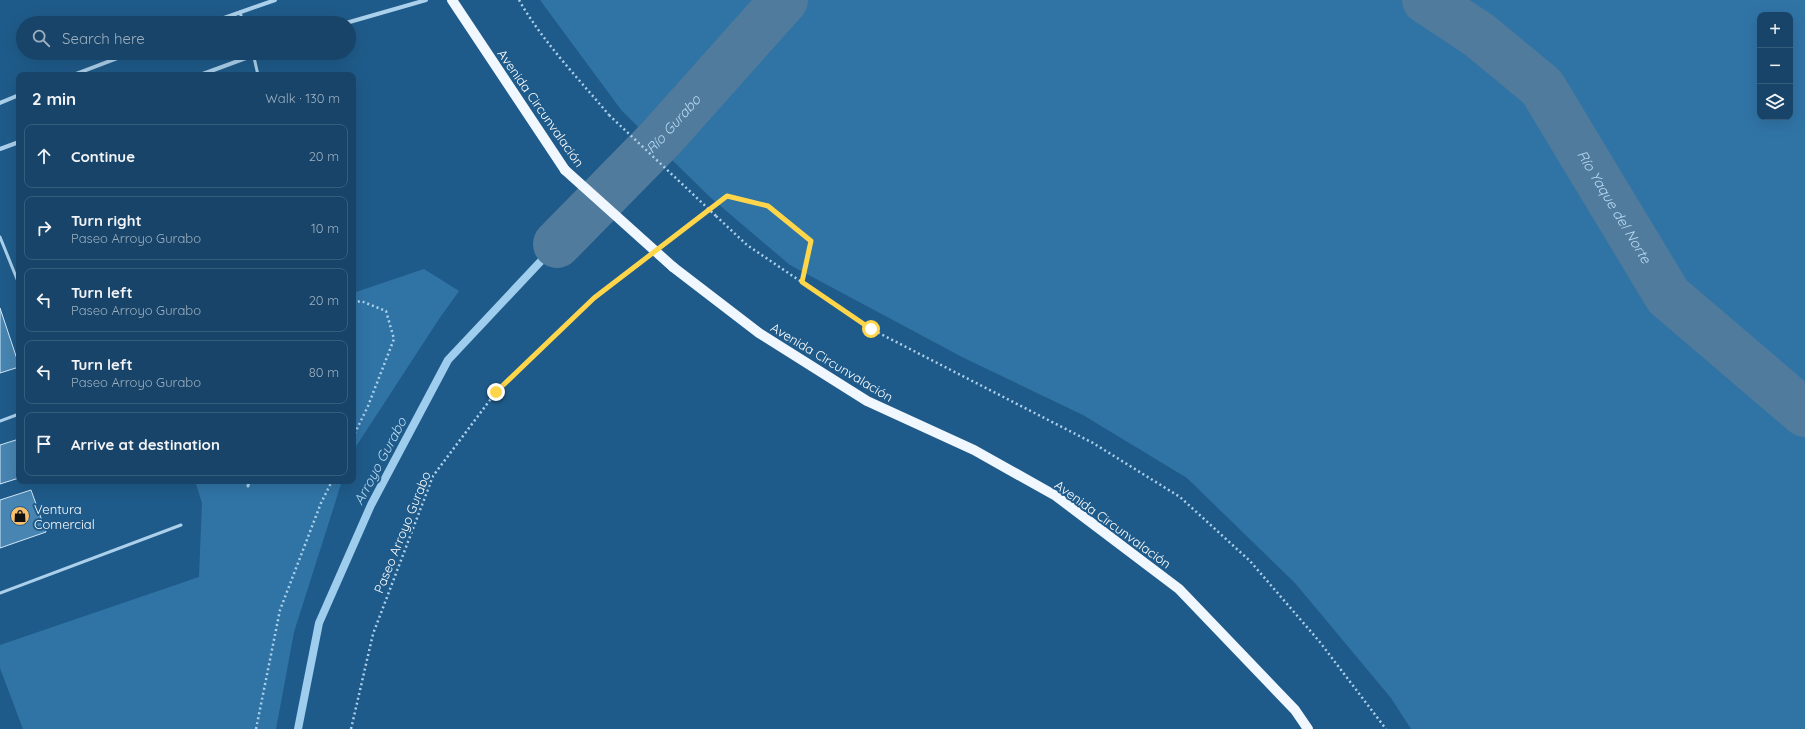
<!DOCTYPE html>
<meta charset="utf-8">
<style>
:root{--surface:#174468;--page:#244e71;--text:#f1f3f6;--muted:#9eb0c0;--line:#365c7c}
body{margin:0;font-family:Quicksand,sans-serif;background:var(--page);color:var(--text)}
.controls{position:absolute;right:12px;top:12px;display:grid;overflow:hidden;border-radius:8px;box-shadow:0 4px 16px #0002}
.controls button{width:36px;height:36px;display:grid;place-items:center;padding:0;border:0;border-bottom:1px solid var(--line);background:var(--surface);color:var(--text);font:20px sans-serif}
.stop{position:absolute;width:12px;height:12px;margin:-9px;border:3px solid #ffd54a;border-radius:50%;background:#fff}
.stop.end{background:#ffd54a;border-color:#fff;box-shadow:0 1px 4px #0008}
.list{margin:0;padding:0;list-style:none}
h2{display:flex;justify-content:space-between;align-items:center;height:52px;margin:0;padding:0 16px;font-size:17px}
h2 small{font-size:13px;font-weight:400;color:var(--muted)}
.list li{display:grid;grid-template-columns:26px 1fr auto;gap:12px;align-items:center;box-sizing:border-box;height:64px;margin:0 8px 8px;padding:0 8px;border:1px solid var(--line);border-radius:8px}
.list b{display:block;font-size:15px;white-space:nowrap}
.list p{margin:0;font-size:13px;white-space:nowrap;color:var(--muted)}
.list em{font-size:13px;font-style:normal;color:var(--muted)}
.icon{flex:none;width:22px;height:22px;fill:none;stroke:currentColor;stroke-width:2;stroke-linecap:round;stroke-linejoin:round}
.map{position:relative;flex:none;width:1805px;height:729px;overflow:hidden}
.search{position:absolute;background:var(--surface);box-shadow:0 4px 16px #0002;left:16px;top:16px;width:340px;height:44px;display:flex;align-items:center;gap:10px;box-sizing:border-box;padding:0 14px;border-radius:22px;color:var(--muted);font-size:15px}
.panel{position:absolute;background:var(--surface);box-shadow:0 4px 16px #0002;left:16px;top:72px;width:340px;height:412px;border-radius:8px}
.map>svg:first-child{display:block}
.green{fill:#3074a6;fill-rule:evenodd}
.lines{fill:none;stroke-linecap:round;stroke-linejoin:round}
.stream{stroke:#9fcded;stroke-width:8}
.river{stroke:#507b9c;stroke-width:48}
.building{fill:#4885b2;stroke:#d0e7f8}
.path{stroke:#abd0eb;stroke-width:2.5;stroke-dasharray:2 3;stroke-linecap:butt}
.lane{stroke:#abd0eb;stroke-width:3}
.street{stroke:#abd0eb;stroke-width:4}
.primary{stroke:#f0f7fe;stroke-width:10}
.path-bridge{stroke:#abd0eb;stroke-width:2.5;stroke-dasharray:2 3;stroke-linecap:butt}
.primary-bridge{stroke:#f0f7fe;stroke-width:10}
.route{stroke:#ffd54a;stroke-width:5}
.labels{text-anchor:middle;stroke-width:4;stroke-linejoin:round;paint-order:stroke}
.street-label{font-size:13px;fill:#fff;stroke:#1f5b8a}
.poi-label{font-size:13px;fill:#fff;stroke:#1f5b8a;text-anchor:start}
.water-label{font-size:14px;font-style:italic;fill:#b7daf3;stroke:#1f5b8a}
</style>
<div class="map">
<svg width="1805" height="729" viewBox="0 0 1805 729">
<rect width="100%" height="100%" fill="#1f5b8a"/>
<!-- green -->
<g class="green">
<path d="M540,0H1805V729H1411L1391,698L1295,583L1187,478L1083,415L962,357L790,265L710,197L622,111ZM1760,15H1790V117H1760Z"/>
<polygon points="424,269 459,291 439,319 353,451 353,293"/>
<polygon points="195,481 342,481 294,632 276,729 23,729 0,668 0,645 199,577 202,503"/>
</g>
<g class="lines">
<!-- stream -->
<polyline class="stream" points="298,729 319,623 371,505 448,360 557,244"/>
<!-- river -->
<g class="river">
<path id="s1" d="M1426,0L1479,35L1542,87L1668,296L1805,413"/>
<path id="s2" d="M557,244L661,138L784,0"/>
</g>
</g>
<!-- building -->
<g class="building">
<polygon points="0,308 19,365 19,367 0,373"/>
<polygon points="19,439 19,478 0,484 0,445"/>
<polygon points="31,490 46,532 0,548 0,500"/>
</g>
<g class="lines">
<!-- path -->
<g class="path">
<path d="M519,0C543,42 578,78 609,115"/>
<polyline points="716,216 747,245 871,329 1093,443 1180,497 1250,561 1319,641 1386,729"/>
<polyline points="670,240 727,196 768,206 811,241 802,282"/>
<polyline points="353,303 361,301 386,311 394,339 368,406 353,437"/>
<polyline points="256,729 280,610 321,503 332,481"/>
<polyline points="351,729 373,634 433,476 496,392 595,298 641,263"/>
</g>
<!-- lane -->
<g class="lane">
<polyline points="240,12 243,23"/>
<polyline points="253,53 258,75"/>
<polyline points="0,237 19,284"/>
<polyline points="0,421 19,414"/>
<polyline points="248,486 249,481"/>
<polyline points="0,593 181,525"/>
</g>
<!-- street -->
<g class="street">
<polyline points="210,23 275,0"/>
<polyline points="346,23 426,0"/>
<polyline points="73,75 131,53"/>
<polyline points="200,75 260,53"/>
<polyline points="0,103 19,95"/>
<polyline points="0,149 19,142"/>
</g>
<!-- primary -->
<g class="primary">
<polyline points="452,0 565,170"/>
<polyline points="673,267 759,333 867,401 974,450 1056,496 1179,589 1295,710 1308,729"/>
</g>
<!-- path-bridge -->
<polyline class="path-bridge" points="609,115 716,216"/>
<!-- primary-bridge -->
<polyline class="primary-bridge" points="565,170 673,267"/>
</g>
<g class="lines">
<!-- route -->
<polyline class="route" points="496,392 594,298 727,196 768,206 811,241 802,282 871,329"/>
</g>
<!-- icons -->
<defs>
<symbol id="shop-disc" viewBox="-11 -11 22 22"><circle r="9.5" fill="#f9bf6b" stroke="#1f5b8a"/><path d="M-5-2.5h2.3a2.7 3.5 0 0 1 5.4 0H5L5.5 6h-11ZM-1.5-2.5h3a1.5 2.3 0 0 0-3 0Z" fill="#111"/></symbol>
</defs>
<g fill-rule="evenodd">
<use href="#shop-disc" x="9" y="505" width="22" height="22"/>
</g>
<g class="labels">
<!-- street labels -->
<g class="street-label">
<text transform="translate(541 108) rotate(55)" y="5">Avenida Circunvalación</text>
<text transform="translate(832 362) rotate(31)" y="5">Avenida Circunvalación</text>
<text transform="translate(1113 524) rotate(36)" y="5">Avenida Circunvalación</text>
<text transform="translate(402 532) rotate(-68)" y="5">Paseo Arroyo Gurabo</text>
</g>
<!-- poi labels -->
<g class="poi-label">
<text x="34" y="514">Ventura<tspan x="34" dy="15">Comercial</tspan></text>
</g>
<!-- water labels -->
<g class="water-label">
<text dy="5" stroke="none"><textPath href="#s2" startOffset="167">Río Gurabo</textPath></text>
<text dy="5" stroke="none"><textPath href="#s1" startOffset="285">Río Yaque del Norte</textPath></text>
<text transform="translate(380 461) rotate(-62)" y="5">Arroyo Gurabo</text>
</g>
</g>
</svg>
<div class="controls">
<button>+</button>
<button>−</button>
<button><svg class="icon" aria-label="layers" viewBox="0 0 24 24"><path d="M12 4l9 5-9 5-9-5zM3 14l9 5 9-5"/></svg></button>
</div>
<div class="stop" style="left:871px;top:329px"></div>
<div class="stop end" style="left:496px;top:392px"></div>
<div class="search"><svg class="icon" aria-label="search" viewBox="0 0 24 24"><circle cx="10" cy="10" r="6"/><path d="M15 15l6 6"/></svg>Search here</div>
<section class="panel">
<h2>2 min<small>Walk · 130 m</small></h2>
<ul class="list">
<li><svg class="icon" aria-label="ahead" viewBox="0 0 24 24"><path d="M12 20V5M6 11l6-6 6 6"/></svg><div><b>Continue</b></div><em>20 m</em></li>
<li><svg class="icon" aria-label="right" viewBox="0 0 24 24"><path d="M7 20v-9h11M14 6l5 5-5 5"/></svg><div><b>Turn right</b><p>Paseo Arroyo Gurabo</p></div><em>10 m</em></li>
<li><svg class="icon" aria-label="left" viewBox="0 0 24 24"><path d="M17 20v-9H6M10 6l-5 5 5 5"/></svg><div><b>Turn left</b><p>Paseo Arroyo Gurabo</p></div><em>20 m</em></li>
<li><svg class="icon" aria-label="left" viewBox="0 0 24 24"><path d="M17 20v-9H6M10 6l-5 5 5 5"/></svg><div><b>Turn left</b><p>Paseo Arroyo Gurabo</p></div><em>80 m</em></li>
<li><svg class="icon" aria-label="arrive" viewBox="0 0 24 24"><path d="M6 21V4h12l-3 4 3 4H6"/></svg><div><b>Arrive at destination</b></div></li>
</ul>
</section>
</div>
